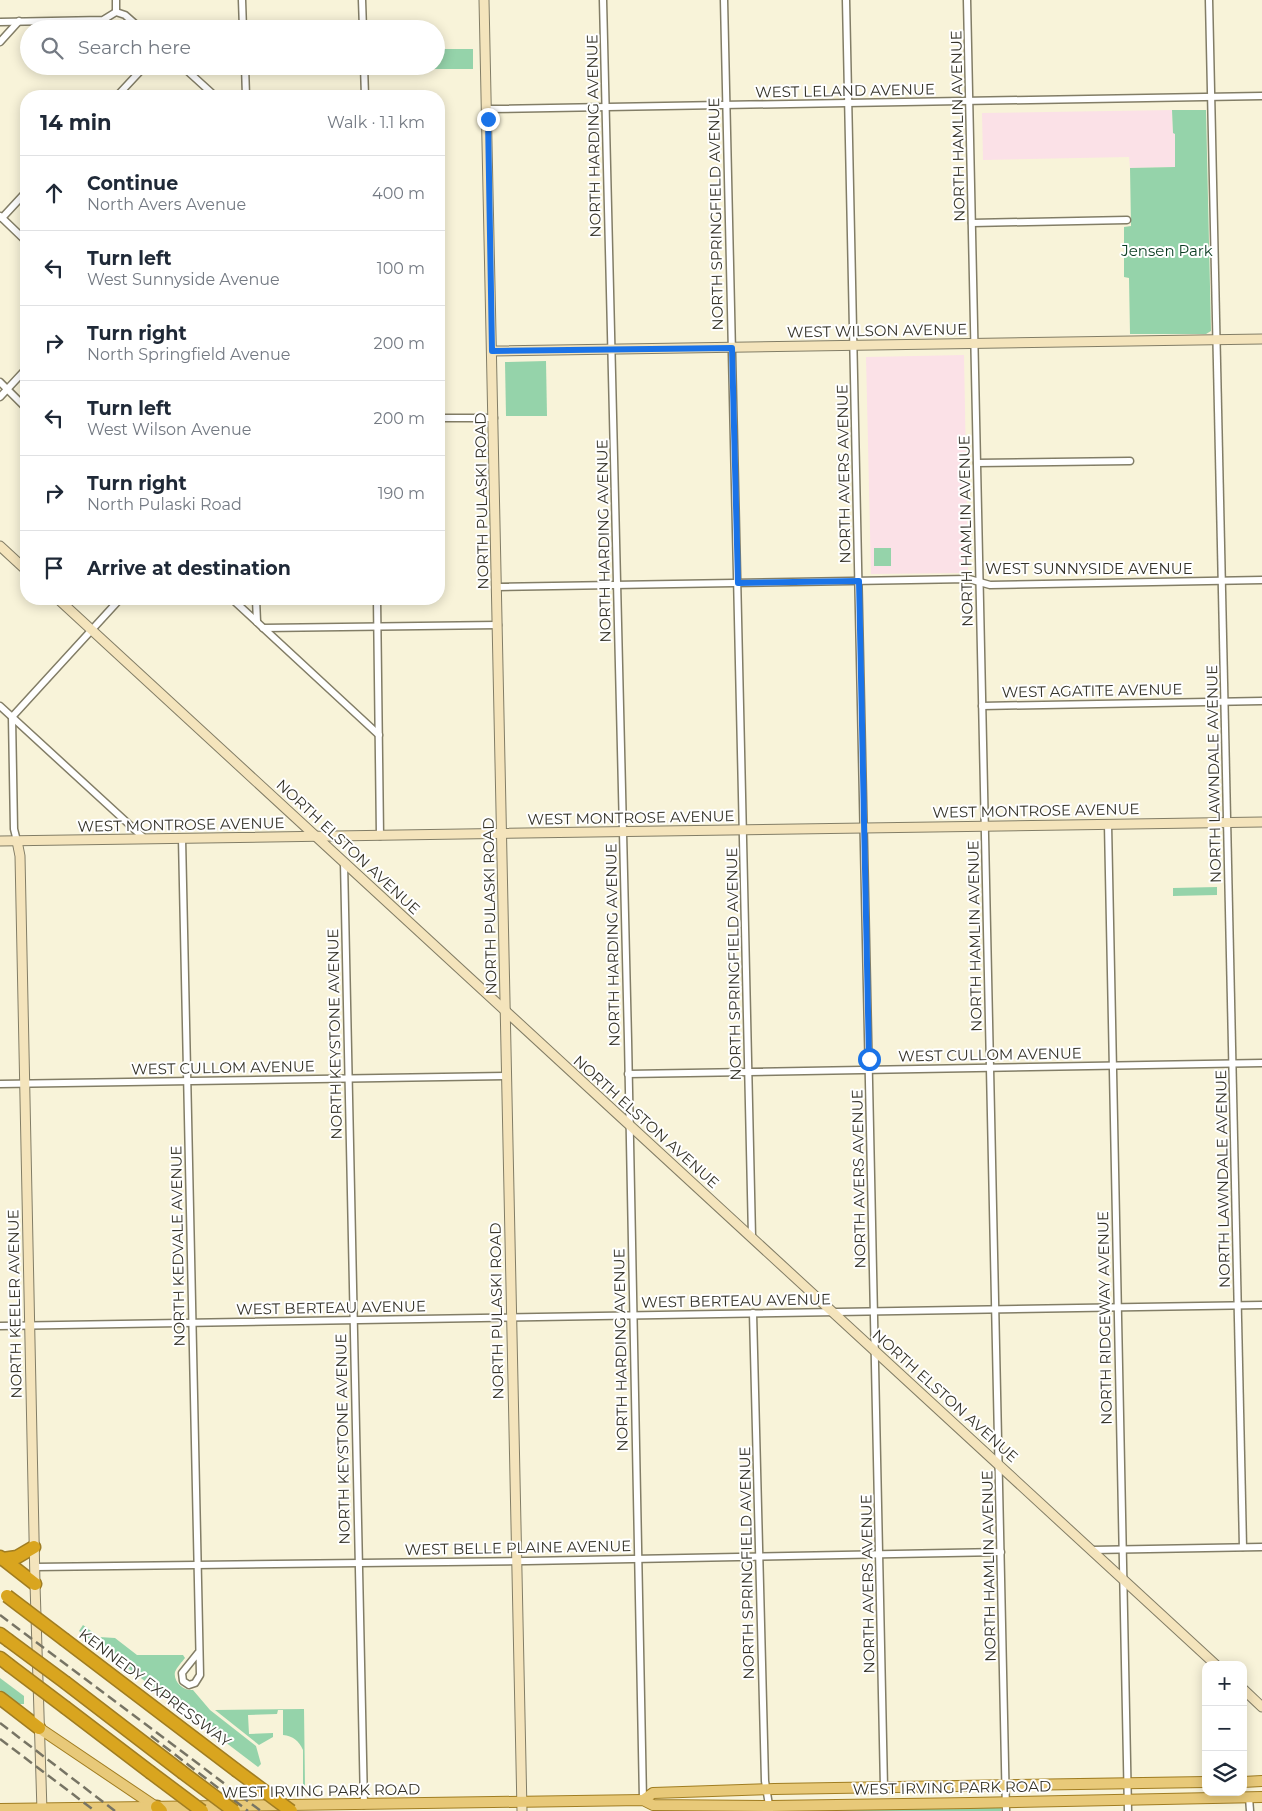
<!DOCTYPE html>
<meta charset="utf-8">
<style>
:root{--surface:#fff;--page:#f6f6f7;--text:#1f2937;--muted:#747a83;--line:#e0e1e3}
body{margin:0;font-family:Montserrat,sans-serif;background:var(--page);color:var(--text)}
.controls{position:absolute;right:15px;bottom:15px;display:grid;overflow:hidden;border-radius:10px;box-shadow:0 2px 12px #0003}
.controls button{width:45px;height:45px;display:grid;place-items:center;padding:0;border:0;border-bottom:1px solid var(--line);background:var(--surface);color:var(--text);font:25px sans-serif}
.stop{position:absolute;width:15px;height:15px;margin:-11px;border:4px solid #1a73e8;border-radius:50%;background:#fff}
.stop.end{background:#1a73e8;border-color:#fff;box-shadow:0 1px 5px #0008}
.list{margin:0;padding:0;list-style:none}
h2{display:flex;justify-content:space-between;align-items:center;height:65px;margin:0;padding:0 20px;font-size:21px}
h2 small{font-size:16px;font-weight:400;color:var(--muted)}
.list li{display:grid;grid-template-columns:32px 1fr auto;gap:15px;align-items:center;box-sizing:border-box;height:75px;padding:0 20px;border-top:1px solid var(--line)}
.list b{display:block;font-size:19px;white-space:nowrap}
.list p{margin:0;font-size:16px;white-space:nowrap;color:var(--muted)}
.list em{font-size:16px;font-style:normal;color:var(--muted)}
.icon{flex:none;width:28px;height:28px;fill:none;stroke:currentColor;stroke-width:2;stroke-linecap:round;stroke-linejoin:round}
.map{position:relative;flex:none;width:1262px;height:1811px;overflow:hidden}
.search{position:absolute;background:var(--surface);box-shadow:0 2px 12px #0003;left:20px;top:20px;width:425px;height:55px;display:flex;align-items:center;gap:12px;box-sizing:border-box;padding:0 18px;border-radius:28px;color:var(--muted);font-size:19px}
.panel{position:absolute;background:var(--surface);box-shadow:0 2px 12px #0003;left:20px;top:90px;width:425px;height:515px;border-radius:20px}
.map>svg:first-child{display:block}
.education{fill:#fbe1e7}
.green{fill:#95d3aa}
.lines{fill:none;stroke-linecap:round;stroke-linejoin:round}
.street-casing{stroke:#827d66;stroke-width:9}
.secondary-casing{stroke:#827d66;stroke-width:11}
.primary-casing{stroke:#a07d22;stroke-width:12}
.highway-casing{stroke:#a07d22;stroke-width:15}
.street{stroke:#fff;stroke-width:6}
.secondary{stroke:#f4e4bc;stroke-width:9}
.primary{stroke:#e8c979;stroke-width:10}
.highway{stroke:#d9a51f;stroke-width:12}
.rail{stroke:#777464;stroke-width:2.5;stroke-dasharray:10 5;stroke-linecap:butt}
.highway-bridge-casing{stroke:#a07d22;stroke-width:15;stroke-linecap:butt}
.highway-bridge{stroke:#d9a51f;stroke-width:12}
.route{stroke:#1a73e8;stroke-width:6}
.labels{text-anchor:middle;stroke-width:4;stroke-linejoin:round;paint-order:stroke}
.street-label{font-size:15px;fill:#353329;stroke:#fff}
.park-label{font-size:15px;fill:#0b3d22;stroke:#fff}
</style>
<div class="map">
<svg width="1262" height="1811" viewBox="0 0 1262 1811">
<rect width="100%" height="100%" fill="#f8f3d9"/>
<!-- education -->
<g class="education">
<polygon points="1172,110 1173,133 1175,133 1175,167 1130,168 1129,157 983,160 982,113"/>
<polygon points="964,355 968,573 871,574 866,357"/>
</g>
<!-- green -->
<g class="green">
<polygon points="436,49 473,49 473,69 428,69 427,66 436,66"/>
<polygon points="1172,110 1206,110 1211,331 1206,334 1130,334 1129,278 1124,277 1124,227 1131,226 1130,168 1175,167 1175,134 1173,133"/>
<polygon points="546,361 547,416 506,416 505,362"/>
<rect x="874" y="548" width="17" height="18"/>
<polygon points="1217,887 1217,895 1173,896 1173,888"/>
<path d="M83,1625L99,1637L115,1638L137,1655H183L185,1658C182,1662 177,1667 175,1672C173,1682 184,1691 193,1690L210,1710L256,1746L261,1764L258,1767L79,1631Z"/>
<polygon points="0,1678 24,1696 24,1704 19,1704 0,1690"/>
<path d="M304,1709L305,1786L303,1787V1750C299,1741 293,1736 283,1735V1710H278L277,1714L248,1715L249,1734L273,1733V1737L259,1745L215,1710Z"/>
<polygon points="1001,1807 1001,1811 818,1811"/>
</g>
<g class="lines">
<defs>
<g id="street">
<polyline points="116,0 116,12"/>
<polyline points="242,0 243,29"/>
<polyline points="362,0 363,29"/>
<polyline points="603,0 628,1040 643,1800"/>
<polyline points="724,0 752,1237"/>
<polyline points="846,0 884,1788"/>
<polyline points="967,0 1006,1811"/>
<polyline points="1209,0 1243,1547"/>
<polyline points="116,12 125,15 141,29"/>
<polyline points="0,22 103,20 116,12"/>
<polyline points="0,42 19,21"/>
<polyline points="182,66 215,96"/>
<polyline points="245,66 246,96"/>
<polyline points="364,66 365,96"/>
<polyline points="117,96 145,66"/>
<polyline points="488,109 1262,96"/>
<polyline points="0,216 26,241"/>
<polyline points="2,218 26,192"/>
<polyline points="972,223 1127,220"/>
<polyline points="0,382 26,408"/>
<polyline points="0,397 26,369"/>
<polyline points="439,418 494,418"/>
<polyline points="977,463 1130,461"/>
<polyline points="497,587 969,579 990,585 1262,580"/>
<polyline points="232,599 379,735"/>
<polyline points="256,599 257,622"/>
<polyline points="377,599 380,836"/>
<polyline points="263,628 498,625"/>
<polyline points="0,706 145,839"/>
<polyline points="982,706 1262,701"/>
<polyline points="1108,824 1128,1811"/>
<polyline points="182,838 200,1675 195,1683 189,1685 183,1681 182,1673 198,1653"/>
<polyline points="17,841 14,829 12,717 120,599"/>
<polyline points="344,862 364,1805"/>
<polyline points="628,1074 1262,1063"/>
<polyline points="0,1084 506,1076"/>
<polyline points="753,1313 765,1781 770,1811"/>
<polyline points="0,1326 1262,1305"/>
<polyline points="1092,1550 1262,1547"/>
<polyline points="35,1567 527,1561 1001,1552"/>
<polyline points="1249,1797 1250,1811"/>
</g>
<g id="secondary">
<polyline points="484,0 522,1811"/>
<polyline points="492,351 1262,339"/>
<polyline points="0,546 26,570"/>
<polyline points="58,599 1216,1665"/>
<polyline points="0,841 1262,822"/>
<polyline points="17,841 20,856 35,1584 42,1811"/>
<polyline points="1243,1689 1262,1707"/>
</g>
<g id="primary">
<polyline points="39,1728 156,1807"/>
<polyline points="1243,1782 1262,1781"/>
<polyline points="643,1800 653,1793 774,1789 1206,1782"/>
<polyline points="0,1809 643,1800 653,1805 770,1806 970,1803 1262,1797"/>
</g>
<g id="highway">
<polyline points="0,1557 3,1559 17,1557 34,1547"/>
<polyline points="3,1559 35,1584"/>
<polyline points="0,1634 8,1640"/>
<polyline points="65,1640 236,1770"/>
<polyline points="0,1658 9,1665"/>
<polyline points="66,1683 182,1772"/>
<polyline points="0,1698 39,1728"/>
<polyline points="66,1708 150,1772"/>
<polyline points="157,1807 161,1811"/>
</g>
</defs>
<!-- street casing -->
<use href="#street" class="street-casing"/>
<!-- secondary casing -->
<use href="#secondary" class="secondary-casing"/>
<!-- primary casing -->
<use href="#primary" class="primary-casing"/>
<!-- highway casing -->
<use href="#highway" class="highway-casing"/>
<!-- street -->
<use href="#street" class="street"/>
<!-- secondary -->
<use href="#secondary" class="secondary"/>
<!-- primary -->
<use href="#primary" class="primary"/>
<!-- highway -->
<use href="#highway" class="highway"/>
<!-- rail -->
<g class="rail">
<polyline points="0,1615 261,1811"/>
<polyline points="0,1723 115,1811"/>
<polyline points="151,1736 248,1811"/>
<polyline points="0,1739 95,1811"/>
</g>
<defs>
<g id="highway-bridge">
<polyline points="7,1596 65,1640"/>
<polyline points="8,1640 66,1683"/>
<polyline points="9,1665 66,1708"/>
<polyline points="236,1770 291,1811"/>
<polyline points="150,1772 202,1811"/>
<polyline points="182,1772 234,1811"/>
</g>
</defs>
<!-- highway-bridge casing -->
<use href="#highway-bridge" class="highway-bridge-casing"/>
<!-- highway-bridge -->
<use href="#highway-bridge" class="highway-bridge"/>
</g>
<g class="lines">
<!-- route -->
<polyline class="route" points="488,119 492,351 732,348 738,583 859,581 869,1059"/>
</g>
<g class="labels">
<!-- street labels -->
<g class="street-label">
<text transform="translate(845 91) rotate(-1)" y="5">WEST LELAND AVENUE</text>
<text transform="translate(958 126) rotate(-91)" y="5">NORTH HAMLIN AVENUE</text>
<text transform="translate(594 136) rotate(-91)" y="5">NORTH HARDING AVENUE</text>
<text transform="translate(716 214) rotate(-91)" y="5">NORTH SPRINGFIELD AVENUE</text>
<text transform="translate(877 331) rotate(-1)" y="5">WEST WILSON AVENUE</text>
<text transform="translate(844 474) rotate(-91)" y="5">NORTH AVERS AVENUE</text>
<text transform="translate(482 501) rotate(-91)" y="5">NORTH PULASKI ROAD</text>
<text transform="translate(966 531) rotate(-91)" y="5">NORTH HAMLIN AVENUE</text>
<text transform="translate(604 541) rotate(-91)" y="5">NORTH HARDING AVENUE</text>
<text x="1089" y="574">WEST SUNNYSIDE AVENUE</text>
<text transform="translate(1092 691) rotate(-1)" y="5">WEST AGATITE AVENUE</text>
<text transform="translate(1214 774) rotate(-91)" y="5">NORTH LAWNDALE AVENUE</text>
<text transform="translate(1036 811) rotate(-1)" y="5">WEST MONTROSE AVENUE</text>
<text transform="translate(631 818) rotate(-1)" y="5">WEST MONTROSE AVENUE</text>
<text transform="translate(181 825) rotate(-1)" y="5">WEST MONTROSE AVENUE</text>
<text transform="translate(348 847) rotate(43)" y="5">NORTH ELSTON AVENUE</text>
<text transform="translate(490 906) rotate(-91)" y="5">NORTH PULASKI ROAD</text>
<text transform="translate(975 936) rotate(-91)" y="5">NORTH HAMLIN AVENUE</text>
<text transform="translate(613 945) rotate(-91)" y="5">NORTH HARDING AVENUE</text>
<text transform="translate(734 964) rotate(-91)" y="5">NORTH SPRINGFIELD AVENUE</text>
<text transform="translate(335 1034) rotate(-91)" y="5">NORTH KEYSTONE AVENUE</text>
<text transform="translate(990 1055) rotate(-1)" y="5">WEST CULLOM AVENUE</text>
<text transform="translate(223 1068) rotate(-1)" y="5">WEST CULLOM AVENUE</text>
<text transform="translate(646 1122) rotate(42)" y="5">NORTH ELSTON AVENUE</text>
<text transform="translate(859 1179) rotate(-91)" y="5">NORTH AVERS AVENUE</text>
<text transform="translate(1223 1179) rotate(-91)" y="5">NORTH LAWNDALE AVENUE</text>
<text transform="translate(178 1246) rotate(-91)" y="5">NORTH KEDVALE AVENUE</text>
<text transform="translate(736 1301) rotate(-1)" y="5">WEST BERTEAU AVENUE</text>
<text transform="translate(15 1304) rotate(-91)" y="5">NORTH KEELER AVENUE</text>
<text transform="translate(331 1308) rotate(-1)" y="5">WEST BERTEAU AVENUE</text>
<text transform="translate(497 1311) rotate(-91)" y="5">NORTH PULASKI ROAD</text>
<text transform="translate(1105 1318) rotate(-91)" y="5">NORTH RIDGEWAY AVENUE</text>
<text transform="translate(621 1350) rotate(-91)" y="5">NORTH HARDING AVENUE</text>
<text transform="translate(945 1396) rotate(42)" y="5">NORTH ELSTON AVENUE</text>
<text transform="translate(343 1439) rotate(-91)" y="5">NORTH KEYSTONE AVENUE</text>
<text transform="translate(518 1548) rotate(-1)" y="5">WEST BELLE PLAINE AVENUE</text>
<text transform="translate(747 1563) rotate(-91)" y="5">NORTH SPRINGFIELD AVENUE</text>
<text transform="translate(989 1566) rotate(-91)" y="5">NORTH HAMLIN AVENUE</text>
<text transform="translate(868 1584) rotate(-91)" y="5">NORTH AVERS AVENUE</text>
<text transform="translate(155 1688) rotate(37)" y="5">KENNEDY EXPRESSWAY</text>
<text transform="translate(952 1788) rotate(-1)" y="5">WEST IRVING PARK ROAD</text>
<text transform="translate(321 1791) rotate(-1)" y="5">WEST IRVING PARK ROAD</text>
</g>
<!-- park labels -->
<g class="park-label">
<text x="1167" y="256">Jensen Park</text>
</g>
</g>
</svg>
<div class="controls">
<button>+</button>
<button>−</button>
<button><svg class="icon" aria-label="layers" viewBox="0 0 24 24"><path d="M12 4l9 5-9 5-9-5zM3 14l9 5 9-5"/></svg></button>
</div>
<div class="stop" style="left:869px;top:1059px"></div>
<div class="stop end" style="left:488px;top:119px"></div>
<div class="search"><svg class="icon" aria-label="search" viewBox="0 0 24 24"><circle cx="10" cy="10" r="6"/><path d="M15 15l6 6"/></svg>Search here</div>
<section class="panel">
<h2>14 min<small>Walk · 1.1 km</small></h2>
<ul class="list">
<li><svg class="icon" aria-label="ahead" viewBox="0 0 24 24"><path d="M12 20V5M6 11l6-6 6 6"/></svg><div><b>Continue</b><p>North Avers Avenue</p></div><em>400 m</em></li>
<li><svg class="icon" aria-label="left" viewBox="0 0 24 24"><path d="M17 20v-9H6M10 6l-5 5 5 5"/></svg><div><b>Turn left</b><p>West Sunnyside Avenue</p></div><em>100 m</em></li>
<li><svg class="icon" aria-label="right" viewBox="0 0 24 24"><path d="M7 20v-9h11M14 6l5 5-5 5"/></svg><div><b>Turn right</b><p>North Springfield Avenue</p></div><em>200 m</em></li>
<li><svg class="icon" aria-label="left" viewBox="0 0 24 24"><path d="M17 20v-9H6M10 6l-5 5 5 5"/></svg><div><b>Turn left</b><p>West Wilson Avenue</p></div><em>200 m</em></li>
<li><svg class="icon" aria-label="right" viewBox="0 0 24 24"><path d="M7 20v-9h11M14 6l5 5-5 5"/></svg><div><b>Turn right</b><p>North Pulaski Road</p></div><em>190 m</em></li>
<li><svg class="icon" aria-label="arrive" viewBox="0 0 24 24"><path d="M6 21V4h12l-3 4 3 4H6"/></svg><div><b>Arrive at destination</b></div></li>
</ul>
</section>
</div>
